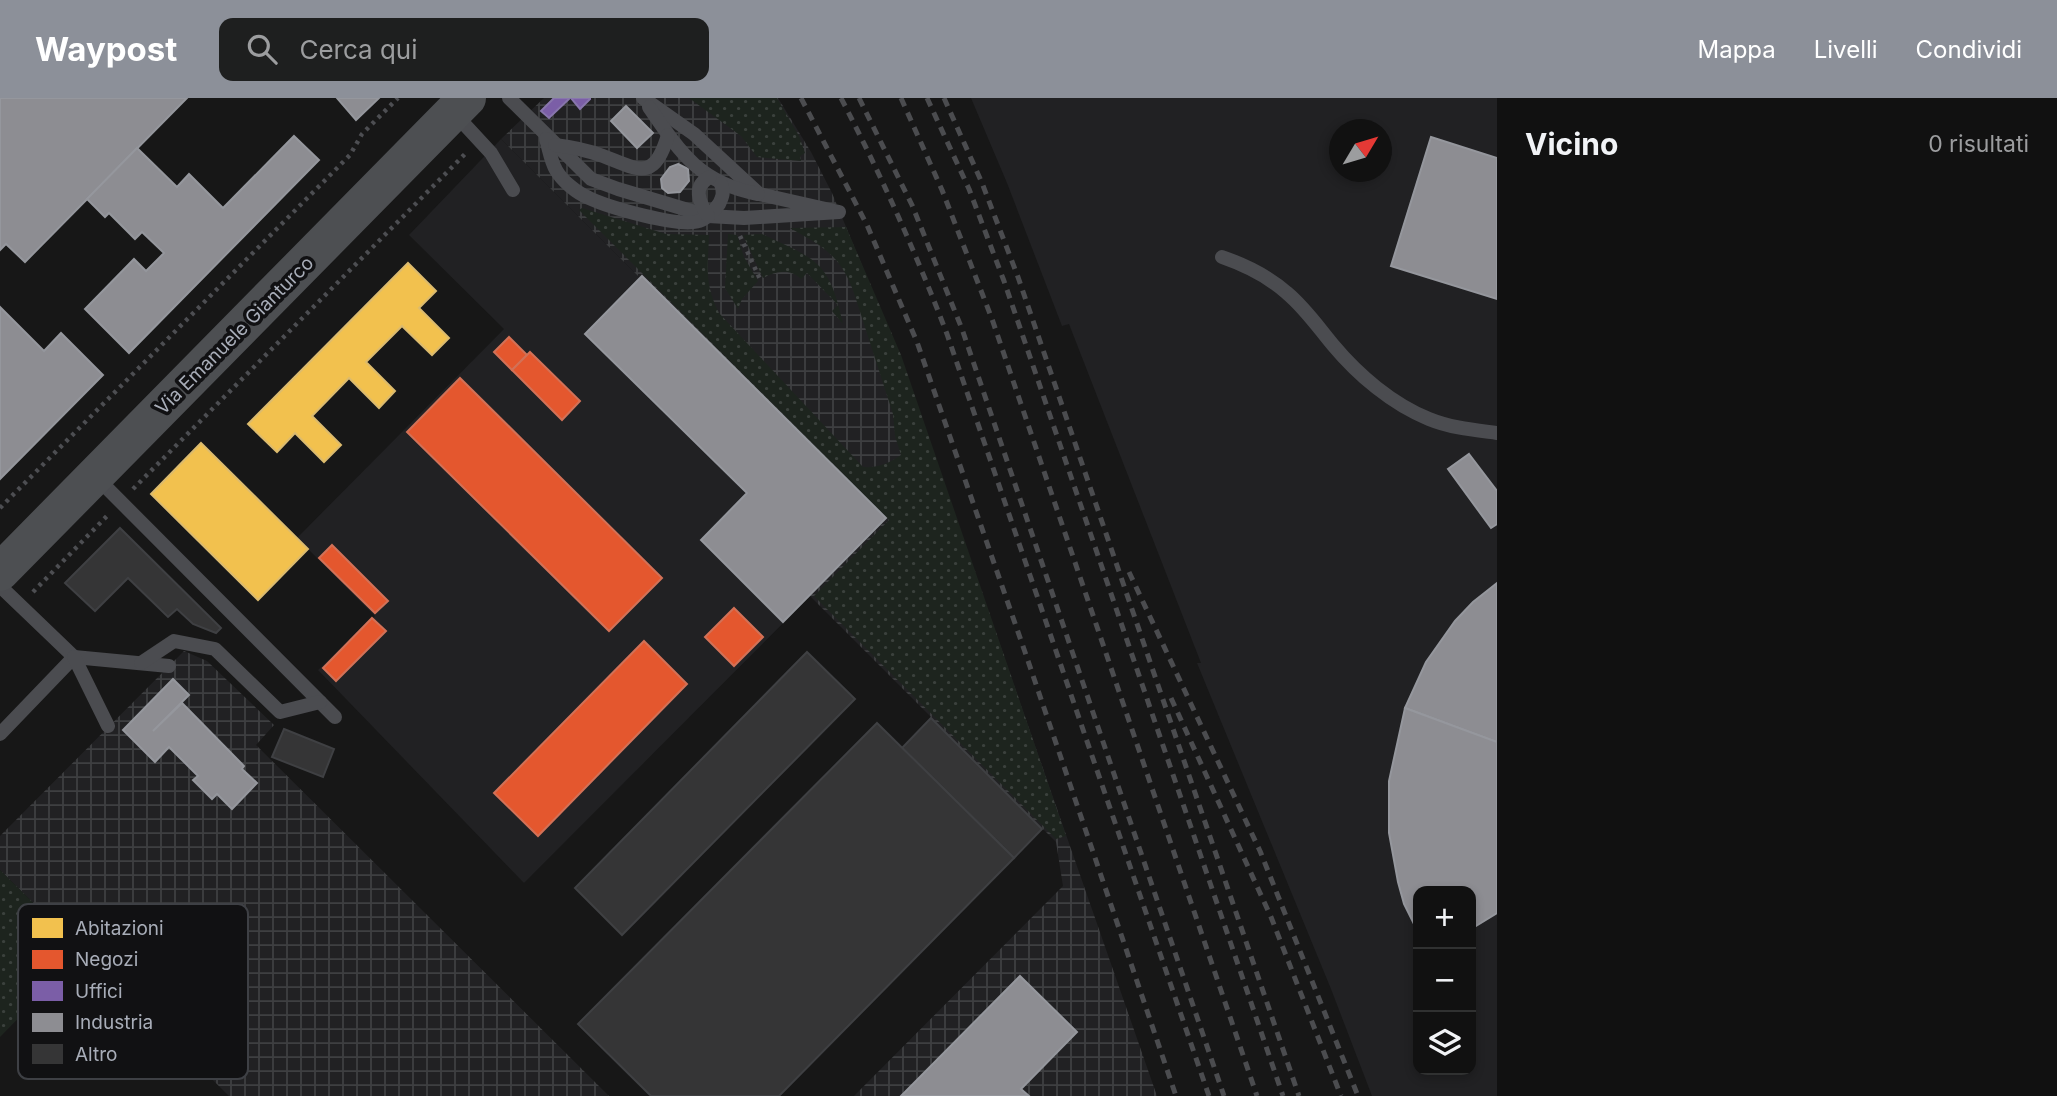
<!DOCTYPE html>
<html lang="it">
<meta charset="utf-8">
<style>
:root{--surface:#111;--page:#1e1f1f;--text:#f1f3f6;--muted:#9c9d9f;--line:#303131;--accent:#8c9099}
body{margin:0;font-family:Inter,sans-serif;background:var(--page);color:var(--text)}
.controls{position:absolute;right:21px;bottom:21px;display:grid;overflow:hidden;border-radius:14px;box-shadow:0 4px 10px #0003}
.controls button{width:63px;height:63px;display:grid;place-items:center;padding:0;border:0;border-bottom:2px solid var(--line);background:var(--surface);color:var(--text);font:35px sans-serif}
.compass{position:absolute;left:1329px;top:21px;width:63px;height:63px;border-radius:50%;background:var(--surface);box-shadow:0 4px 10px #0003;rotate:52deg}
.list{margin:0;padding:0;list-style:none}
h2{display:flex;justify-content:space-between;align-items:center;height:91px;margin:0;padding:0 28px;font-size:30px}
h2 small{font-size:23px;font-weight:400;color:var(--muted)}
.icon{flex:none;width:38px;height:38px;fill:none;stroke:currentColor;stroke-width:2;stroke-linecap:round;stroke-linejoin:round}
.map{position:relative;flex:none;width:1497px;height:998px;overflow:hidden}
header{display:flex;align-items:center;gap:42px;box-sizing:border-box;height:98px;padding:0 35px;background:var(--accent);color:#fff}
header strong{font-size:33px}
nav{display:flex;gap:38px;margin-inline-start:auto;font-size:24px}
.search{width:490px;height:63px;background:var(--page);display:flex;align-items:center;gap:18px;box-sizing:border-box;padding:0 24px;border-radius:14px;color:var(--muted);font-size:26px}
main{display:flex}
aside{flex:1;background:var(--surface)}
.map>svg:first-child{display:block}
.built{fill:#212123;fill-rule:evenodd}
.industrial{fill:url(#industrial-grid)}
.grass{fill:url(#grass-dots)}
.homes{fill:#f2c14e;stroke:#dcbb6e;stroke-width:2}
.shops{fill:#e4572e;stroke:#d27157;stroke-width:2}
.offices{fill:#7b5ea7;stroke:#8876ac;stroke-width:2}
.industry{fill:#8d8d92;stroke:#95979d;stroke-width:2}
.building{fill:#353536;stroke:#3f4043;stroke-width:2}
.lines{fill:none;stroke-linecap:round;stroke-linejoin:round}
.path{stroke:#4d4e52;stroke-width:4.5;stroke-dasharray:3.5 5;stroke-linecap:butt}
.service{stroke:#4b4c50;stroke-width:14}
.primary{stroke:#4d4f52;stroke-width:38}
.rail{stroke:#4b4c4f;stroke-width:5;stroke-dasharray:9 7;stroke-linecap:butt}
.labels{text-anchor:middle;stroke-width:7;stroke-linejoin:round;paint-order:stroke}
.street-label{font-size:19px;fill:#a8adb8;stroke:#111113}
.key{fill:#111113;stroke:#3e4045;stroke-width:2}
.key-label{font-size:19px;fill:#a8adb8}
</style>
<header>
<strong>Waypost</strong>
<div class="search"><svg class="icon" aria-label="search" viewBox="0 0 24 24"><circle cx="10" cy="10" r="6"/><path d="M15 15l6 6"/></svg>Cerca qui</div>
<nav><a>Mappa</a><a>Livelli</a><a>Condividi</a></nav>
</header>
<main>
<div class="map">
<svg width="1497" height="998" viewBox="0 0 1497 998">
<defs>
<pattern id="industrial-grid" width="8" height="8" patternUnits="userSpaceOnUse" patternTransform="scale(1.75)"><rect width="8" height="8" fill="#212123"/><path d="M0 4h8M4 0v8" fill="none" stroke="#3e3f41"/></pattern>
<pattern id="grass-dots" width="8" height="8" patternUnits="userSpaceOnUse" patternTransform="scale(1.75)"><rect width="8" height="8" fill="#1d241e"/><path d="M2 2h.1M6 6h.1" fill="none" stroke="#3b413d" stroke-width="1.8" stroke-linecap="round"/></pattern>
</defs>
<rect width="100%" height="100%" fill="#171717"/>
<!-- built -->
<g class="built">
<path d="M971,0H1497V998H1372L1331,891L1197,565H1201L1069,226L1062,228L1007,85ZM1339,32H1381V74H1339ZM1418,793H1471V972H1418Z"/>
<polygon points="501,41 884,424 524,785 318,572 375,518 297,440 504,231 409,137"/>
</g>
<!-- industrial -->
<g class="industrial">
<polygon points="544,0 778,0 811,54 832,95 899,257 1157,998 854,998 1063,788 1056,744 810,498 884,424 501,41"/>
<polygon points="184,553 207,563 274,627 256,647 609,998 229,998 0,772 0,738"/>
</g>
<!-- grass -->
<g class="grass">
<polygon points="689,0 777,0 799,38 805,55 800,58 801,63 757,59 741,38"/>
<path d="M582,110L666,136L709,137C708,169 704,185 719,215L863,369C878,370 890,365 901,357L895,338L893,316L853,192C839,156 822,148 790,130L846,129L901,257L1066,738L1056,741L814,498L889,422L579,112Z"/>
<polygon points="728,136 737,137 744,159 758,183 742,201 738,211 725,190"/>
<path d="M762,136C817,162 829,162 843,226L832,213L838,207L807,175L801,181C790,170 776,173 763,180L743,137Z"/>
<polygon points="0,772 83,854 0,939"/>
</g>
<!-- homes -->
<g class="homes">
<polygon points="408,165 436,193 419,210 449,240 432,257 402,228 366,264 395,293 379,310 349,280 312,318 341,347 324,364 295,335 277,354 248,326"/>
<polygon points="201,345 308,451 258,502 151,396"/>
</g>
<!-- shops -->
<g class="shops">
<polygon points="509,239 527,257 512,272 494,254"/>
<polygon points="530,254 580,303 562,322 512,272"/>
<polygon points="460,280 662,480 609,533 407,334"/>
<polygon points="332,447 388,503 375,515 319,460"/>
<polygon points="734,510 763,539 734,568 705,539"/>
<polygon points="372,520 386,533 336,583 323,570"/>
<polygon points="644,543 687,586 538,738 494,695"/>
</g>
<!-- offices -->
<g class="offices">
<polygon points="554,0 570,0 549,20 541,13"/>
<polygon points="571,0 590,0 590,1 580,11"/>
</g>
<!-- industry -->
<g class="industry">
<polygon points="0,0 187,0 25,164 6,146 0,152"/>
<polygon points="337,0 379,0 356,22"/>
<polygon points="626,8 653,35 637,50 611,23"/>
<polygon points="294,38 319,62 129,255 85,211 134,161 146,173 164,155 142,134 135,141 109,115 105,119 87,101 137,50 177,89 189,76 223,110"/>
<polygon points="1431,39 1497,60 1497,201 1391,168"/>
<polygon points="678,66 688,71 689,83 680,94 668,95 662,90 661,81 670,69"/>
<polygon points="642,178 886,420 783,524 701,442 747,395 585,236"/>
<polygon points="0,209 44,253 61,235 103,277 0,381"/>
<polygon points="1469,356 1497,393 1497,426 1491,430 1448,371"/>
<polygon points="1497,485 1497,644 1405,610 1426,564 1455,523 1473,504"/>
<polygon points="173,581 189,597 153,633 182,605 244,668 242,671 257,685 232,711 217,696 212,701 193,682 198,678 169,649 155,664 123,632"/>
<polygon points="1405,610 1497,644 1497,815 1471,831 1471,793 1418,793 1418,834 1404,806 1398,784 1389,735 1389,683"/>
<polygon points="1020,878 1077,934 1021,991 1029,998 901,998"/>
</g>
<!-- building -->
<g class="building">
<polygon points="120,430 221,530 216,535 193,526 177,511 168,519 128,480 95,513 65,485"/>
<polygon points="807,554 855,601 622,837 575,790"/>
<polygon points="931,620 1042,731 1014,760 902,650"/>
<polygon points="877,625 1014,760 779,998 651,998 578,926"/>
<polygon points="284,631 334,651 323,679 272,659"/>
</g>
<g class="lines">
<!-- path -->
<g class="path">
<polyline points="740,138 760,181"/>
<polyline points="133,391 467,54"/>
<polyline points="0,410 350,57 362,36 398,0"/>
<polyline points="33,494 107,418"/>
</g>
<!-- service -->
<g class="service">
<polyline points="509,0 591,81 618,91 708,118 744,120 839,114 759,96 694,36 643,0"/>
<path d="M649,9C681,56 700,85 758,96"/>
<polyline points="454,15 491,55 513,92"/>
<path d="M546,41C549,51 551,64 556,72C562,83 577,95 589,100C608,109 679,130 699,123C706,121 715,112 719,106C723,98 724,94 721,86"/>
<path d="M555,47C572,49 587,52 603,58C639,72 654,84 668,37"/>
<path d="M708,118C699,104 692,88 710,79"/>
<path d="M1222,159C1245,167 1268,178 1287,195C1305,210 1318,229 1333,247C1358,277 1392,306 1429,321C1451,330 1474,332 1497,335"/>
<polyline points="96,379 335,619"/>
<polyline points="0,488 74,559 0,636"/>
<polyline points="74,559 169,568"/>
<polyline points="74,559 108,628"/>
<polyline points="141,565 174,543 215,551 280,614 320,604"/>
</g>
<!-- primary -->
<polyline class="primary" points="0,474 467,0"/>
<!-- rail -->
<g class="rail">
<polyline points="801,0 867,127 917,244 1025,554 1176,998"/>
<path d="M841,0C881,77 916,155 947,236L1209,998"/>
<polyline points="859,0 912,107 962,231 1224,998"/>
<polyline points="901,0 942,92 992,221 1257,998"/>
<polyline points="927,0 969,91 1004,183 1283,998"/>
<polyline points="944,0 982,85 1018,179 1299,998"/>
<polyline points="1129,474 1260,753 1358,998"/>
<polyline points="1171,600 1271,819 1341,998"/>
</g>
</g>
<g class="labels">
<!-- street labels -->
<g class="street-label">
<text transform="translate(234 237) rotate(-45)" y="7">Via Emanuele Gianturco</text>
</g>
</g>
<!-- legend -->
<rect x="18" y="806" width="230" height="175" rx="10" class="key"/>
<rect x="32" y="820" width="31" height="20" fill="#f2c14e"/>
<rect x="32" y="852" width="31" height="19" fill="#e4572e"/>
<rect x="32" y="883" width="31" height="20" fill="#7b5ea7"/>
<rect x="32" y="915" width="31" height="19" fill="#8d8d92"/>
<rect x="32" y="946" width="31" height="20" fill="#353536"/>
<g class="key-label">
<text x="75" y="837">Abitazioni</text>
<text x="75" y="868">Negozi</text>
<text x="75" y="900">Uffici</text>
<text x="75" y="931">Industria</text>
<text x="75" y="963">Altro</text>
</g>
</svg>
<div class="controls">
<button>+</button>
<button>−</button>
<button><svg class="icon" aria-label="layers" viewBox="0 0 24 24"><path d="M12 4l9 5-9 5-9-5zM3 14l9 5 9-5"/></svg></button>
</div>
<svg class="compass" viewBox="-18 -18 36 36"><path d="M0-13l5 13h-10z" fill="#e53935"/><path d="M0 13l5-13h-10z" fill="#9c9d9f"/></svg>
</div>
<aside>
<h2>Vicino<small>0 risultati</small></h2>
<ul class="list">
</ul>
</aside>
</main>
